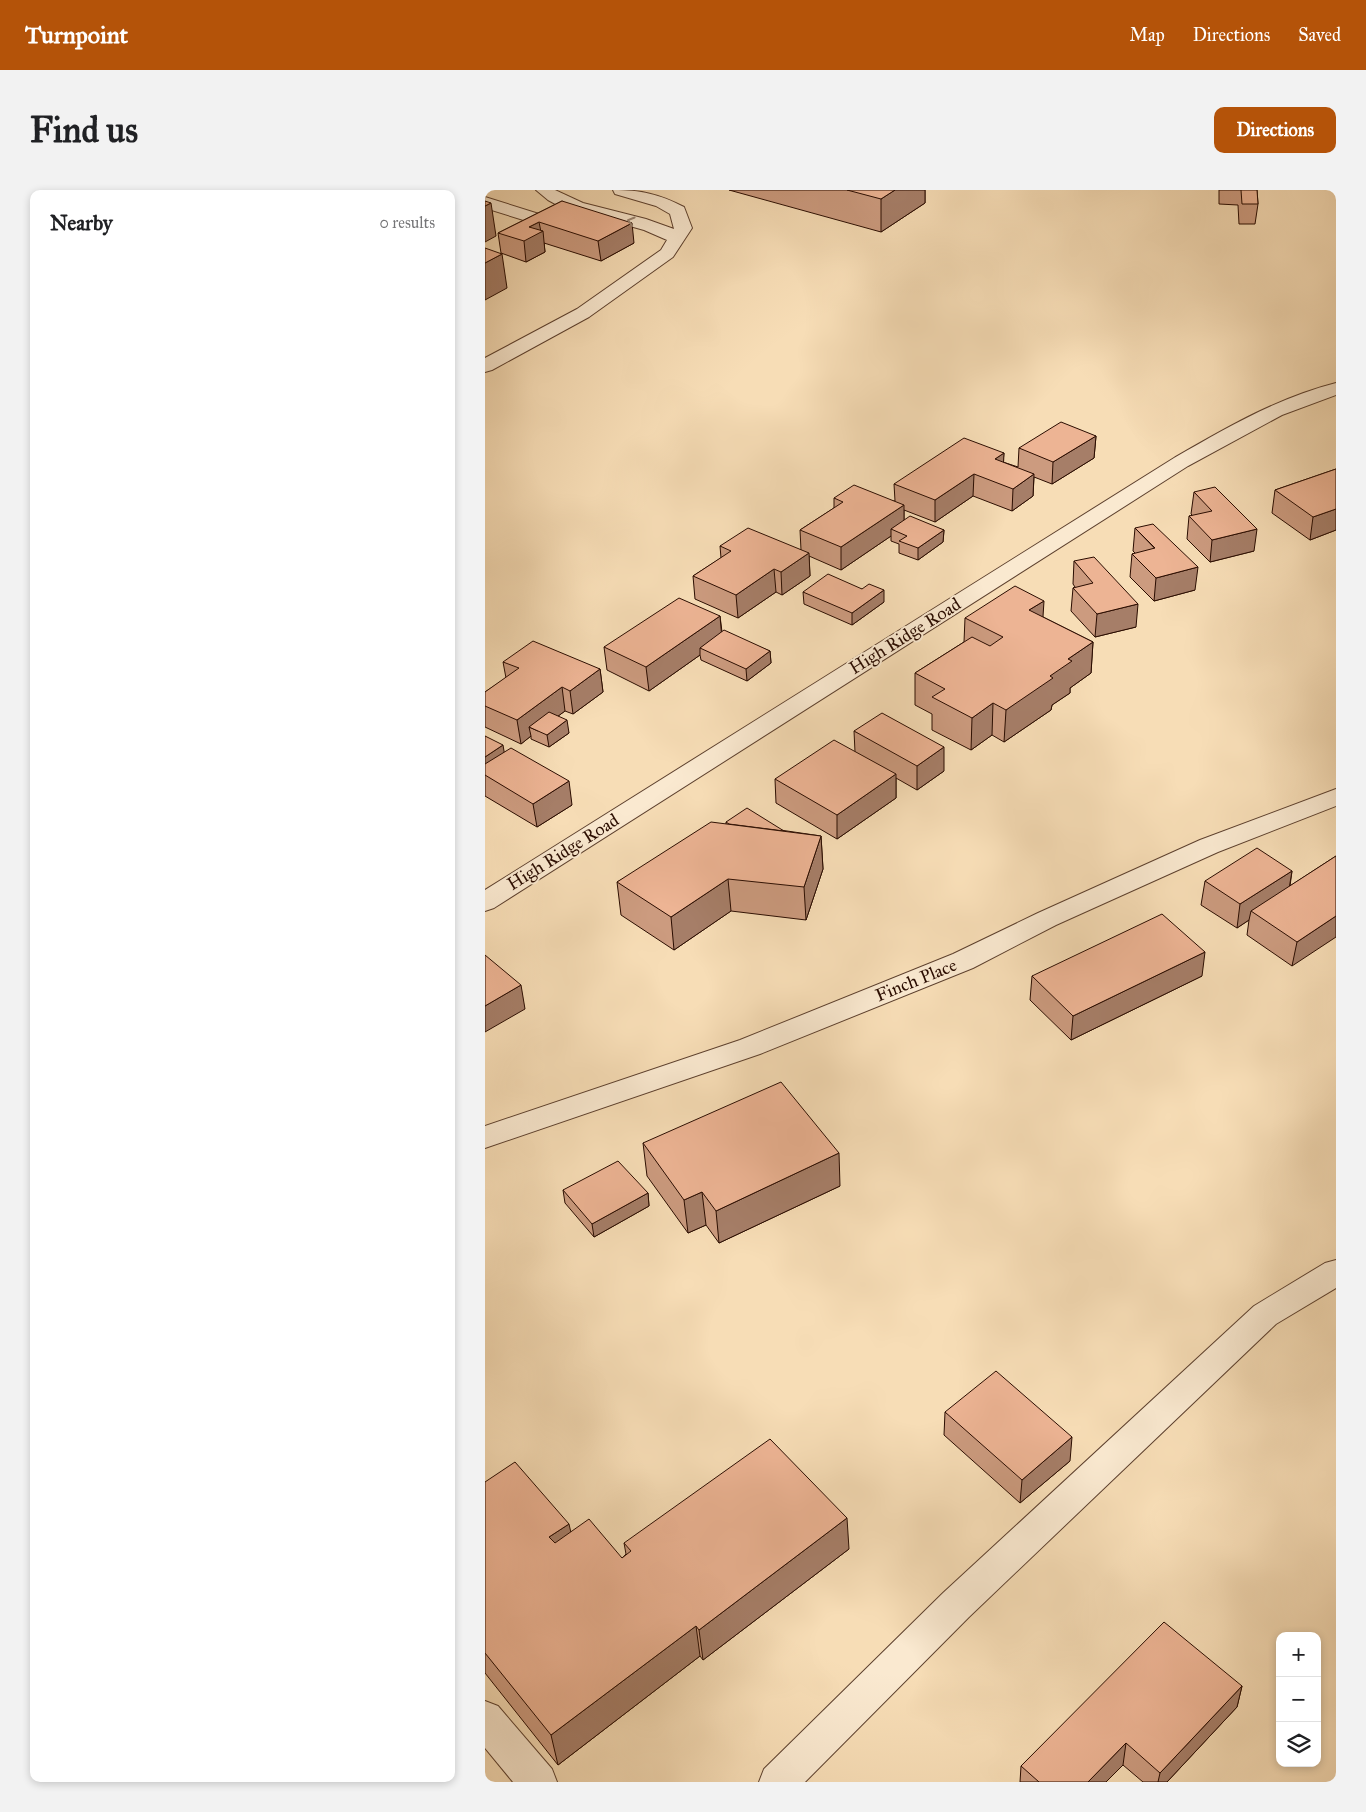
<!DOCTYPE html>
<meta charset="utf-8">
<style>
:root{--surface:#fff;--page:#f2f2f2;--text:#202124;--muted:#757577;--line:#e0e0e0;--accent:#b45309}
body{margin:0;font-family:"IM FELL Great Primer",serif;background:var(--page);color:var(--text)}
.controls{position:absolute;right:15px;bottom:15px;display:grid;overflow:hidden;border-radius:10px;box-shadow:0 2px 8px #0003}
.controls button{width:45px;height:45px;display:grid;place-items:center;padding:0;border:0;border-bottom:1px solid var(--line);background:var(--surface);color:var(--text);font:25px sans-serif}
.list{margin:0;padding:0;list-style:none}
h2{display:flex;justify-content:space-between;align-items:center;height:65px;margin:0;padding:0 20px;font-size:21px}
h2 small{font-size:16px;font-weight:400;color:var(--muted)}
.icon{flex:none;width:28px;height:28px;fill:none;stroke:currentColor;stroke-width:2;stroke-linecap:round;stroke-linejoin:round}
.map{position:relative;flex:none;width:851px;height:1592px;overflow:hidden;border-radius:10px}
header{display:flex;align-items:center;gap:30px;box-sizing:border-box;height:70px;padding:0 25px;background:var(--accent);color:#fff}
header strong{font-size:24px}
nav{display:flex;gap:28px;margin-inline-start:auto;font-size:18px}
.intro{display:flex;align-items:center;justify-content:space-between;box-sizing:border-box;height:120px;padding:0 30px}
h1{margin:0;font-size:35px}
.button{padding:12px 22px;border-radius:10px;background:var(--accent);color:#fff;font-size:18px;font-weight:700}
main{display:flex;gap:30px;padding:0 30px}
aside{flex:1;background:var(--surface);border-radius:10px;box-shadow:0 2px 8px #0003}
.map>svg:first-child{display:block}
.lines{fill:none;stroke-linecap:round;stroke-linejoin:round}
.minor-casing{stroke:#5d402e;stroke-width:2}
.minor{fill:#fae9d0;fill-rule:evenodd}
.wall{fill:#cc9b7f;stroke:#2a0c00}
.shaded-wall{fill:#a67e68;stroke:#2a0c00}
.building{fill:#edb494;stroke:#2a0c00}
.oneway{stroke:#9c8672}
.labels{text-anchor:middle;stroke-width:4;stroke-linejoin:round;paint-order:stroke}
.street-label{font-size:18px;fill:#2a0c00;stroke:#fae9d0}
</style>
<header>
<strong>Turnpoint</strong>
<nav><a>Map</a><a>Directions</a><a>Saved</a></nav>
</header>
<div class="intro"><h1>Find us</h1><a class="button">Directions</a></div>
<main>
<aside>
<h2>Nearby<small>0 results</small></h2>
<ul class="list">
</ul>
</aside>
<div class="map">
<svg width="851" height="1592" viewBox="0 0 851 1592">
<rect width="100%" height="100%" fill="#f7ddb6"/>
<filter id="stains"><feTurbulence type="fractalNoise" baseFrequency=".004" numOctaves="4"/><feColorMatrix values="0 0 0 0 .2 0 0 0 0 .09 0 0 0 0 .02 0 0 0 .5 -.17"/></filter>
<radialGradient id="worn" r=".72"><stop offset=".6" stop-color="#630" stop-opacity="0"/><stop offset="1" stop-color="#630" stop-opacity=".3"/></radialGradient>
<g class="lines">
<defs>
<g id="minor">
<path d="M51,0H70L98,13L161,29L189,39L185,24L171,16L130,4L128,0C156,0 174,4 199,17L207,38L188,67L104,127L7,180L0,182V168L92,119L176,60L182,50L159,40L74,16L63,10Z"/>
<polygon points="0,7 54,24 56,28 54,32 48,33 0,18"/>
<path d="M851,193V205L797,225L703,276L9,718L0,721V700L689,268C741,238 792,208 851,193Z"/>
<polygon points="851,599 851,616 733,662 571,735 488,778 275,864 0,958 0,936 255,850 468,764 553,723 715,650"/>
<polygon points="851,1070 851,1098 791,1134 484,1427 320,1592 274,1592 279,1579 458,1403 769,1116 840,1073"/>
<polygon points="0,1511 13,1516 67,1579 72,1592 28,1592 0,1558"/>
</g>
</defs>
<!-- minor casing -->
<use href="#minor" class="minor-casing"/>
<!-- minor -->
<use href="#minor" class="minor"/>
</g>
<!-- wall -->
<g class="wall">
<polygon points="244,0 440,0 440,13 396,42"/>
<polygon points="734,0 772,0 773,14 770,34 754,34 753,15 734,14"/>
<polygon points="77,11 149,53 116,71 59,53 60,62 41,72 16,63 13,43"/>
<polygon points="611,246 609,268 567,294 549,287 548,306 527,321 488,306 450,332 419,320 419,330 459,340 458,352 433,370 414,363 414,354 406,351 406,346 356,380 324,366 325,386 297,405 291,402 253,428 210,409 208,386 236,368 235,356 316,360 315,340 349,318 349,308 410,311 409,294 519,263 518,272 533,277 534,258"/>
<polygon points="851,279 851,340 825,350 787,323 790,300"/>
<polygon points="709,302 769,361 725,372 702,349 704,326 708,326 706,324"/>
<polygon points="650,338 710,400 669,411 645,387 647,364 650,363 648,361"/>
<polygon points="589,371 651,437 610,447 586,421 588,398 590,397 588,394"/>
<polygon points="377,399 399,412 367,435 319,414 318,402"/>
<polygon points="235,426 237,442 285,461 286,473 262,491 216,470 215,465 164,501 122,480 119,457"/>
<polygon points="558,427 608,452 606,483 585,498 585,503 567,515 566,520 519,552 507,545 486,560 447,540 447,524 430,515 430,483 479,452 480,428"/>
<polygon points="18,472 115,479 118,502 88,524 80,521 73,526 84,543 64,557 46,549 46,546 36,554 0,537 0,502 21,488"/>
<polygon points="369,541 459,581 432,600 411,588 411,608 352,649 291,613 290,589 370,562"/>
<polygon points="0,546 19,562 87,615 52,637 0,606"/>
<polygon points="241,632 336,646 338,679 321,730 246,721 189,760 136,725 132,692 241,634"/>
<polygon points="851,666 807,776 762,745 764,730 752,738 716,715 720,691 807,681 805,696"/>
<polygon points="547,786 717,786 586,850 545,810"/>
<polygon points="158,953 355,996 234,1053 221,1035 203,1043 162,986"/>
<polygon points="78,1000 163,1003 164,1016 109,1047 80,1013"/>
<polygon points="460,1222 585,1271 535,1313 459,1245"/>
<polygon points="0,1292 86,1342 137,1368 141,1364 139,1353 364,1359 218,1470 215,1466 73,1575 0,1483"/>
<polygon points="757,1496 752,1517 682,1592 658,1592 638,1575 621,1592 535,1592 536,1576"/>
</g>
<!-- shaded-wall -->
<g class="shaded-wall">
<polygon points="410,0 440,0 440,13 396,42 396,9"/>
<polygon points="6,13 11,46 0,52 0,16"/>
<polygon points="54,32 56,42 58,41 60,62 41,72 39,51 44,37"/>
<polygon points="147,33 149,53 116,71 113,51"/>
<polygon points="17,64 22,98 0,110 0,73"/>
<polygon points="611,246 609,268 567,294 568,272"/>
<polygon points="519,263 518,285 510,269"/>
<polygon points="489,284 488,306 450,332 450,310"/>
<polygon points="549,284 548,306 527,321 528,299"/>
<polygon points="419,315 419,337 406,339 406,346 356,380 356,357"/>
<polygon points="851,319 851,340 825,350 828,327"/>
<polygon points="772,339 769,361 725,372 727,350"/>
<polygon points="459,340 458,352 433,370 433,358"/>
<polygon points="324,363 325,386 297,405 296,382"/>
<polygon points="713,377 710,400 669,411 671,388"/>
<polygon points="289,379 291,402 253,428 251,405"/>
<polygon points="399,400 399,412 367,435 367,423"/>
<polygon points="559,411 557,442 544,420"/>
<polygon points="653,414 651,437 610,447 612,424"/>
<polygon points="235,426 237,449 215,458 215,465 164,501 161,477"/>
<polygon points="608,452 606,483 585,498 585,503 567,515 566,520 519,552 521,520 565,486 583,469"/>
<polygon points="285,461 286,473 262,491 261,479"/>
<polygon points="115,479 118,502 88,524 85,501"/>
<polygon points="77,497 80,521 53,541 44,537 46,546 36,554 32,530"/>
<polygon points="508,513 507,545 486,560 487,528"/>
<polygon points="82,530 84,543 64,557 62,545"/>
<polygon points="18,555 22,579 0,585 0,567"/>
<polygon points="459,557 459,581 432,600 432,576"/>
<polygon points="411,584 411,608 352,649 352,625"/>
<polygon points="84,591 87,615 52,637 48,614"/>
<polygon points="336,646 338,679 321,730 319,697"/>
<polygon points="807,681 803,705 766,721 764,730 752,738 755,714"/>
<polygon points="243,689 246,721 189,760 186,727"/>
<polygon points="851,726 851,747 807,776 812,752"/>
<polygon points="720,762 717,786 586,850 588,826"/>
<polygon points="36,795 40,819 0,842 0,816"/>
<polygon points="354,963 355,996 234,1053 231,1021"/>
<polygon points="217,1002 221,1035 203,1043 199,1010"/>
<polygon points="163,1003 164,1016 109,1047 107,1034"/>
<polygon points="587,1247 585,1271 535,1313 537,1290"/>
<polygon points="362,1328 364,1359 218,1470 214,1440"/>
<polygon points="84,1334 91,1365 72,1378 64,1347"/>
<polygon points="211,1436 215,1466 73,1575 66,1545"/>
<polygon points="757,1496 752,1517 682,1592 673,1592 675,1583"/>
<polygon points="641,1553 638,1575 621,1592 603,1592"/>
</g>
<!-- building -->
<g class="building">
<polygon points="362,0 410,0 396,9"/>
<polygon points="756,0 772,0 773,14 757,14"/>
<polygon points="0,11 6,13 0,16"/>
<polygon points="77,11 147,33 113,51 54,32 44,37 58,41 39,51 13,43"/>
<polygon points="0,58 17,64 0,73"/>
<polygon points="576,232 611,246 568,272 534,258"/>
<polygon points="479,248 519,263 510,269 549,284 528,299 489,284 450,310 409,294"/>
<polygon points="851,279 851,319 828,327 790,300"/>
<polygon points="369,295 419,315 356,357 315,340 358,312 349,308"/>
<polygon points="730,297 772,339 727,350 704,326 727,321 709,302"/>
<polygon points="425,326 459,340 433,358 414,351 422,346 406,339"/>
<polygon points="668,334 713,377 671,388 647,364 670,358 650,338"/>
<polygon points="263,338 324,363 296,382 289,379 251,405 208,386 246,361 235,356"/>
<polygon points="609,367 653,414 612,424 588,398 608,393 589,371"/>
<polygon points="343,384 377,399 384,394 399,400 367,423 318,402"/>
<polygon points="530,396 559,411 544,420 608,452 583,469 587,471 565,486 568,488 521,520 508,513 487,528 447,507 460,499 430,483 487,447 505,456 518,447 480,428"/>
<polygon points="194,408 235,426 161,477 119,457"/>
<polygon points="239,440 285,461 261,479 215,458"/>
<polygon points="48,451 115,479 85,501 77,497 32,530 0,516 0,502 34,478 18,472"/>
<polygon points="64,522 82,530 62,545 44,537"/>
<polygon points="397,523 459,557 432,576 369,541"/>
<polygon points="0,546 18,555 0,567"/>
<polygon points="349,550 411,584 352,625 290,589"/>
<polygon points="26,558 84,591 48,614 0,585 0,574"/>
<polygon points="262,618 299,641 244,634 241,632"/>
<polygon points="226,632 336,646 319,697 243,689 186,727 132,692"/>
<polygon points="772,658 807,681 755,714 720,691"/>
<polygon points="851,666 851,726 812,752 766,721"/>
<polygon points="677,724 720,762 588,826 547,786"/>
<polygon points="0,765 36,795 0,816"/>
<polygon points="296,892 354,963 231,1021 217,1002 199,1010 158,953"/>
<polygon points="133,971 163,1003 107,1034 78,1000"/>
<polygon points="511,1181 587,1247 537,1290 460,1222"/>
<polygon points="285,1249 362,1328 214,1440 211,1436 66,1545 0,1463 0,1292 30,1272 84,1334 64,1347 70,1353 104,1329 137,1368 146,1361 139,1353"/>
<polygon points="679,1432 757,1496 675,1583 641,1553 603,1592 554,1592 536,1576"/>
</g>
<!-- one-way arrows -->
<defs><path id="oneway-chevron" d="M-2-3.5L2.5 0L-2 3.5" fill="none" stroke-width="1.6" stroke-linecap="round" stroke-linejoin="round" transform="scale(1.25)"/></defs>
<use class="oneway" href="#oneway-chevron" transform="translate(146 31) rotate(-164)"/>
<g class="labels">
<!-- street labels -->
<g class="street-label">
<text transform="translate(420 446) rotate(-32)" y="6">High Ridge Road</text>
<text transform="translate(78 662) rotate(-32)" y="6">High Ridge Road</text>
<text transform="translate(431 790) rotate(-22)" y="6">Finch Place</text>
</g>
</g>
<rect width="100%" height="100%" filter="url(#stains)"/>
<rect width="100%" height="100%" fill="url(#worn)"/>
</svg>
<div class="controls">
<button>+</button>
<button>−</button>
<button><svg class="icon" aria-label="layers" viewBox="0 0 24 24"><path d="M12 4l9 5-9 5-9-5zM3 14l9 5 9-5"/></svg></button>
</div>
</div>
</main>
